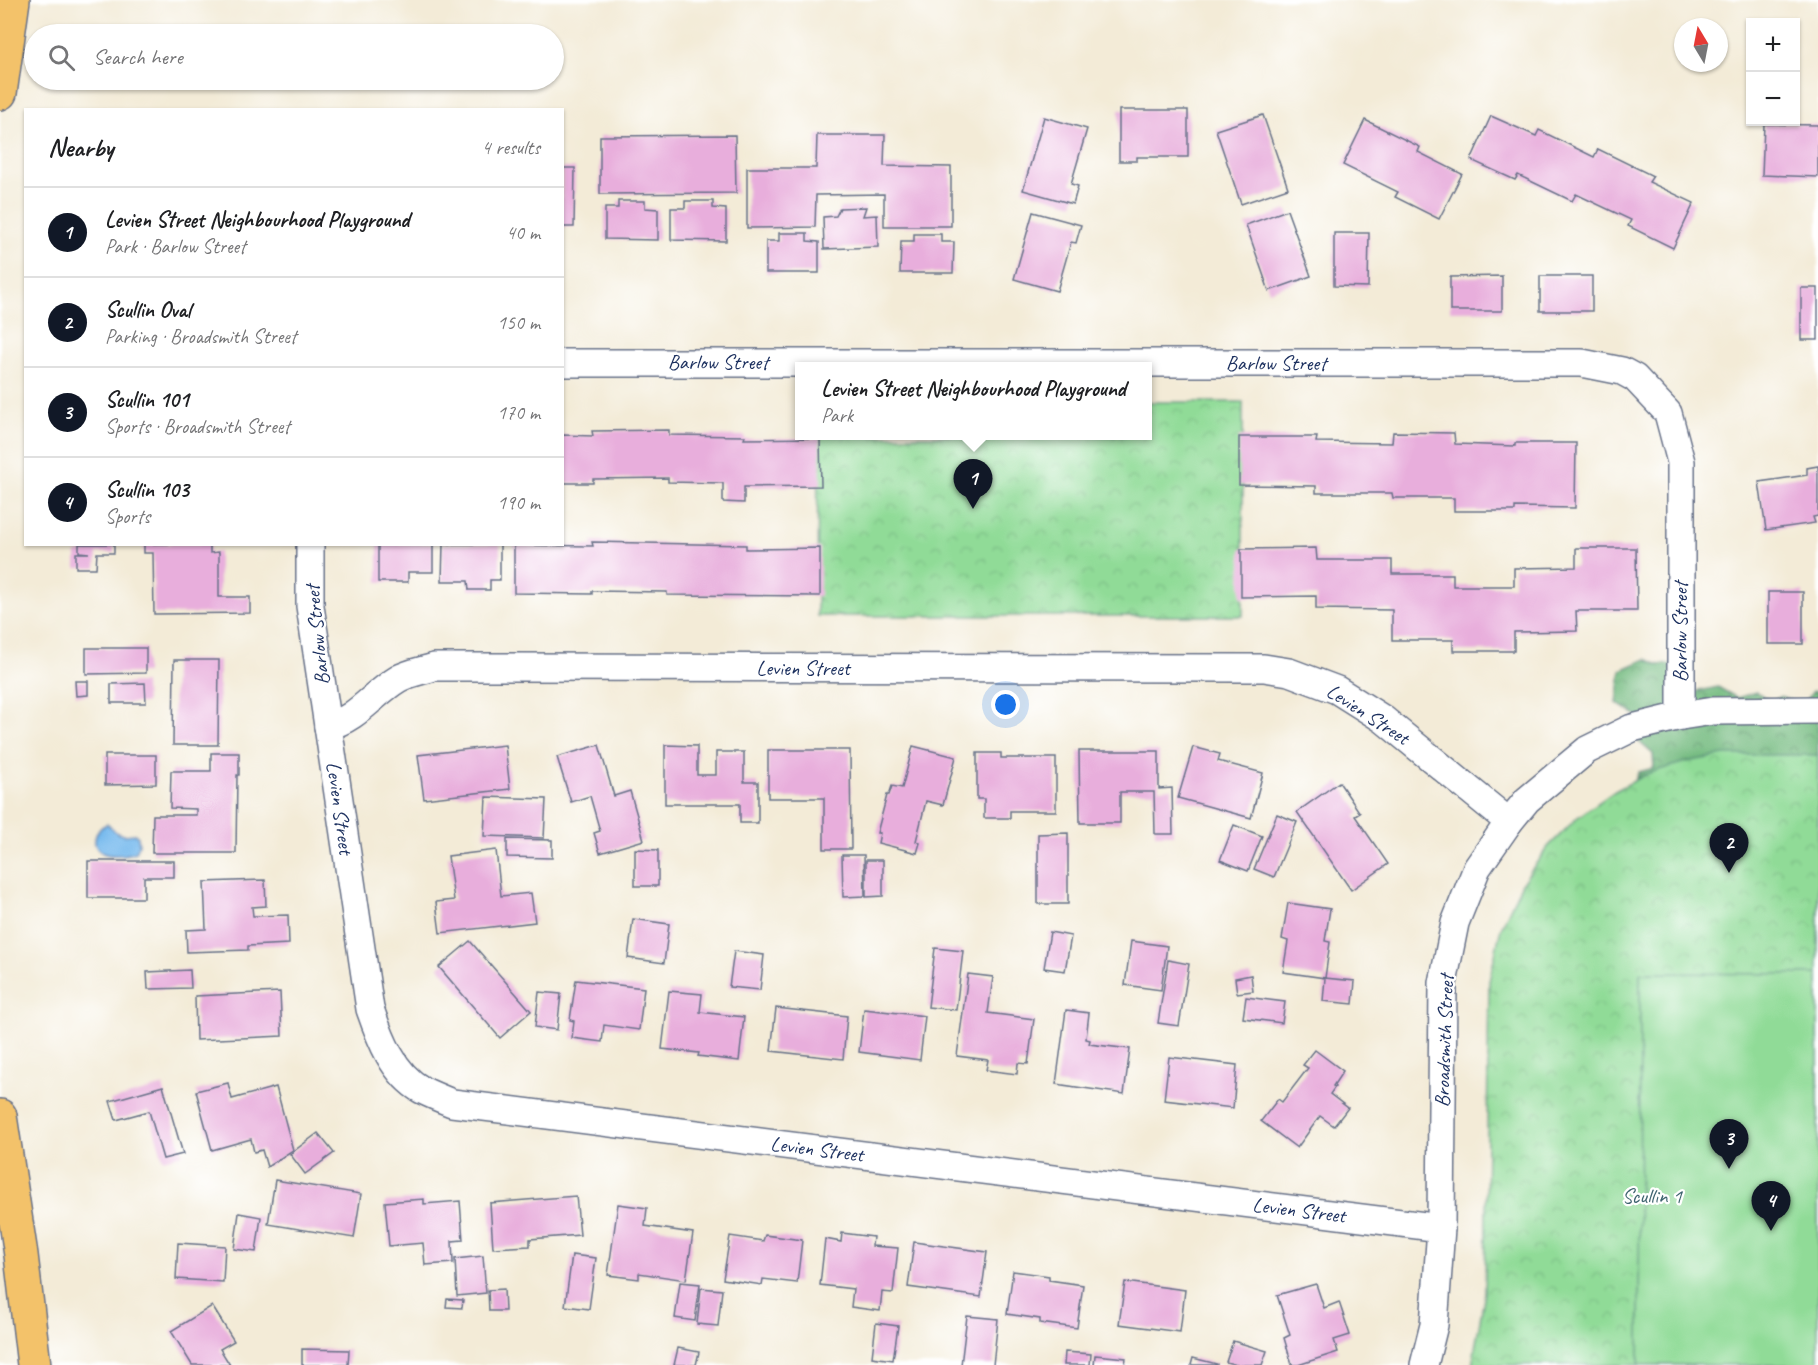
<!DOCTYPE html>
<meta charset="utf-8">
<style>
:root{--surface:#fff;--page:#f6f6f6;--text:#202124;--muted:#757577;--line:#e0e0e0;--accent:#111827}
body{margin:0;font-family:Caveat,sans-serif;background:var(--page);color:var(--text)}
.controls{position:absolute;right:18px;top:18px;display:grid;overflow:hidden;border-radius:0px;box-shadow:0 2px 4px #0004}
.controls button{width:54px;height:54px;display:grid;place-items:center;padding:0;border:0;border-bottom:2px solid var(--line);background:var(--surface);color:var(--text);font:30px sans-serif}
.compass{position:absolute;left:1674px;top:18px;width:54px;height:54px;border-radius:50%;background:var(--surface);box-shadow:0 2px 4px #0004;rotate:350deg}
.you{position:absolute;left:1006px;top:705px;width:21px;height:21px;margin:-15px;border:4px solid #fff;border-radius:50%;background:#1a73e8;box-shadow:0 0 0 9px #1a73e833}
.badge{display:grid;place-items:center;width:39px;height:39px;border-radius:50%;background:var(--accent);color:#fff;font-size:20px;font-weight:700}
.pin{position:absolute;translate:-50% -50px;filter:drop-shadow(0 2px 3px #0008)}
.pin::after{content:'';position:absolute;top:32px;width:21px;height:18px;background:inherit;clip-path:polygon(0 0,100% 0,50% 100%)}
.popup{position:absolute;left:795px;top:362px;width:357px;height:78px;box-sizing:border-box;display:grid;place-content:center;border-radius:0px;background:var(--surface);filter:drop-shadow(0 2px 4px #0005);font-size:20px;white-space:nowrap;color:var(--muted)}
.popup b{font-size:22px;color:var(--text)}
.popup::after{content:'';position:absolute;left:50%;top:100%;margin-left:-12px;border:12px solid transparent;border-top-color:var(--surface)}
.list{margin:0;padding:0;list-style:none}
h2{display:flex;justify-content:space-between;align-items:center;height:78px;margin:0;padding:0 24px;font-size:26px}
h2 small{font-size:20px;font-weight:400;color:var(--muted)}
.list li{display:grid;grid-template-columns:39px 1fr auto;gap:18px;align-items:center;box-sizing:border-box;height:90px;padding:0 24px;border-top:2px solid var(--line)}
.list b{display:block;font-size:22px;white-space:nowrap}
.list p{margin:0;font-size:20px;white-space:nowrap;color:var(--muted)}
.list em{font-size:20px;font-style:normal;color:var(--muted)}
.icon{flex:none;width:33px;height:33px;fill:none;stroke:currentColor;stroke-width:2;stroke-linecap:round;stroke-linejoin:round}
.map{position:relative;flex:none;width:1818px;height:1365px;overflow:hidden}
.search{position:absolute;background:var(--surface);box-shadow:0 2px 4px #0004;left:24px;top:24px;width:540px;height:66px;display:flex;align-items:center;gap:15px;box-sizing:border-box;padding:0 21px;border-radius:33px;color:var(--muted);font-size:22px}
.panel{position:absolute;background:var(--surface);box-shadow:0 2px 4px #0004;left:24px;top:108px;width:540px;height:438px;border-radius:0px}
.map>svg:first-child{display:block}
.forest{fill:url(#forest-crowns);stroke:#48756f;stroke-width:1.5}
.park{fill:url(#park-crowns);stroke:#56857a;stroke-width:1.5}
.garden{fill:#90db97;stroke:#56857a;stroke-width:1.5}
.water{fill:#79bbee;stroke:#4a75a6;stroke-width:1.5}
.building{fill:#e8aedc}
.lines{fill:none;stroke-linecap:round;stroke-linejoin:round}
.minor-casing{stroke:#677188;stroke-width:30}
.primary-casing{stroke:#677188;stroke-width:36}
.minor{stroke:#fff;stroke-width:27}
.primary{stroke:#f3c26a;stroke-width:33}
.labels{text-anchor:middle;stroke-width:4.5;stroke-linejoin:round;paint-order:stroke}
.street-label{font-size:21px;fill:#1b2f5e;stroke:#fff}
.park-label{font-size:21px;fill:#3e636f;stroke:#fff}
</style>
<div class="map">
<svg width="1818" height="1365" viewBox="0 0 1818 1365">
<defs>
<pattern id="forest-crowns" width="20" height="18" patternUnits="userSpaceOnUse" patternTransform="scale(1.5)"><rect width="20" height="18" fill="#74bb80"/><path d="M2 6a3 3 0 1 1 6 0M12 15a3 3 0 1 1 6 0" fill="none" stroke="#5e986c"/></pattern>
<pattern id="park-crowns" width="20" height="18" patternUnits="userSpaceOnUse" patternTransform="scale(1.5)"><rect width="20" height="18" fill="#90db97"/><path d="M2 6a3 3 0 1 1 6 0M12 15a3 3 0 1 1 6 0" fill="none" stroke="#7cbc85"/></pattern>
</defs>
<rect width="100%" height="100%" fill="#fff"/>
<filter id="ink" filterUnits="userSpaceOnUse"><feTurbulence type="fractalNoise" baseFrequency=".0167" numOctaves="2"/><feDisplacementMap in="SourceGraphic" scale="12" xChannelSelector="R" yChannelSelector="G"/><feConvolveMatrix kernelMatrix="1 2 1 2 8 2 1 2 1" color-interpolation-filters="sRGB"/></filter>
<filter id="wash" filterUnits="userSpaceOnUse"><feTurbulence type="fractalNoise" baseFrequency=".008" numOctaves="4" result="noise"/><feDisplacementMap in="SourceGraphic" scale="24" xChannelSelector="R" yChannelSelector="G"/><feGaussianBlur stdDeviation="1.35" result="paint"/><feColorMatrix in="noise" values="0 0 0 0 0 0 0 0 0 0 0 0 0 0 0 0 0 1.4 0 .05"/><feComposite in="paint" operator="in"/></filter>
<g filter="url(#wash)">
<rect width="100%" height="100%" fill="#f3ebd7"/>
<!-- forest -->
<polygon class="forest" points="1646,659 1658,665 1678,664 1695,692 1718,687 1737,698 1757,692 1772,702 1781,696 1803,706 1813,691 1818,693 1818,825 1634,782 1639,772 1654,768 1653,754 1637,740 1644,720 1617,703 1621,670"/>
<!-- park -->
<g class="park">
<polygon points="1147,402 1243,402 1243,616 817,616 818,436 1147,436"/>
<polygon points="1724,755 1818,755 1818,1365 1472,1365 1485,1292 1489,981 1501,928 1522,883 1548,847 1579,816 1615,791 1649,773 1686,762"/>
</g>
<!-- garden -->
<polygon class="garden" points="1640,973 1818,974 1818,1365 1639,1365"/>
<!-- water -->
<path class="water" d="M107,824L117,833L124,835L135,834L138,837L139,845L136,852C128,855 111,857 103,853C89,846 95,829 107,824Z"/>
<g id="blocks">
<!-- building -->
<g class="building">
<polygon points="1119,110 1188,110 1188,157 1137,157 1137,161 1119,161"/>
<polygon points="1263,115 1288,188 1241,204 1216,130"/>
<polygon points="1491,116 1536,136 1539,130 1594,157 1598,149 1653,176 1649,182 1694,203 1673,248 1628,226 1631,220 1576,194 1572,201 1518,175 1515,180 1471,160"/>
<polygon points="1044,117 1087,129 1071,184 1078,186 1073,204 1023,190"/>
<polygon points="1365,120 1420,147 1418,152 1462,174 1439,219 1395,197 1398,192 1343,165"/>
<polygon points="1764,124 1818,125 1818,177 1762,175"/>
<polygon points="735,135 736,193 600,194 600,136"/>
<polygon points="817,135 885,135 884,166 951,167 951,226 884,226 884,194 816,195 815,227 747,228 747,168 816,168"/>
<polygon points="562,168 575,168 574,227 562,227"/>
<polygon points="618,201 645,201 645,208 658,209 658,240 605,239 605,208 618,208"/>
<polygon points="685,201 713,201 713,208 726,209 726,241 671,240 671,208 685,208"/>
<polygon points="866,207 863,216 877,215 878,247 824,249 823,217 836,216 840,208"/>
<polygon points="1287,210 1311,276 1269,291 1246,225"/>
<polygon points="1033,212 1081,225 1076,243 1071,242 1057,291 1014,279"/>
<polygon points="779,233 807,233 807,241 819,242 819,273 766,273 766,241 779,241"/>
<polygon points="1334,233 1369,233 1368,287 1334,286"/>
<polygon points="914,234 941,234 941,242 954,242 953,273 900,273 901,241 914,241"/>
<polygon points="1502,276 1502,311 1450,311 1450,277"/>
<rect x="1540" y="276" width="52" height="35"/>
<rect x="1801" y="288" width="17" height="52"/>
<polygon points="669,430 669,435 745,436 744,439 820,438 821,486 744,487 744,503 723,502 723,483 668,482 668,478 593,479 593,483 562,483 562,435 593,436 592,431"/>
<polygon points="1393,432 1454,433 1455,444 1515,446 1515,443 1576,443 1575,508 1515,507 1515,511 1454,511 1454,498 1393,498 1392,493 1316,493 1316,486 1239,485 1239,437 1317,437 1316,442 1392,443"/>
<polygon points="1818,466 1818,516 1813,517 1815,523 1766,530 1759,482 1807,475 1807,468"/>
<polygon points="592,542 746,545 746,549 820,548 820,596 667,595 667,592 592,591 592,594 514,593 514,545 593,546"/>
<polygon points="79,544 114,544 114,553 97,553 96,568 76,568 76,553 89,553 79,552"/>
<polygon points="144,544 210,544 210,553 219,552 219,597 250,597 250,613 154,614 153,553 144,553"/>
<polygon points="378,544 433,544 433,572 408,572 408,582 378,582"/>
<polygon points="443,544 500,544 500,580 490,580 490,590 469,590 468,581 442,581"/>
<polygon points="1316,548 1317,560 1392,560 1392,574 1453,574 1453,586 1514,586 1514,568 1576,567 1576,548 1636,548 1637,611 1576,611 1577,631 1514,632 1514,651 1453,651 1453,640 1392,640 1392,610 1316,609 1316,596 1241,597 1241,549"/>
<rect x="1768" y="592" width="35" height="52"/>
<polygon points="86,648 146,648 146,673 86,674"/>
<polygon points="174,660 219,660 218,745 173,745"/>
<polygon points="75,681 88,681 88,695 76,696"/>
<polygon points="145,683 146,703 111,703 111,684"/>
<polygon points="505,745 510,789 424,799 418,755"/>
<polygon points="599,745 614,796 630,791 644,840 600,853 594,833 600,831 590,796 571,802 557,757"/>
<polygon points="665,745 697,746 697,775 716,775 716,752 744,752 744,782 758,782 758,823 740,823 740,804 665,804"/>
<polygon points="913,746 956,757 943,805 926,801 916,841 920,843 917,853 878,843 880,833 877,833 887,795 889,795 892,786 902,788"/>
<polygon points="1193,747 1220,754 1218,761 1263,773 1251,818 1178,798"/>
<polygon points="768,750 850,750 851,849 824,849 824,798 768,798"/>
<polygon points="1079,751 1159,751 1159,789 1172,788 1173,834 1155,834 1154,792 1120,792 1120,823 1080,823"/>
<polygon points="211,753 239,753 239,775 237,775 236,853 152,853 153,815 196,815 196,809 170,808 171,771 211,771"/>
<polygon points="977,753 1001,753 1001,758 1056,758 1056,811 1010,811 1010,818 984,818 984,799 977,799"/>
<polygon points="105,755 156,755 156,784 105,785"/>
<polygon points="1339,782 1360,813 1355,816 1388,864 1351,890 1297,812"/>
<polygon points="486,797 546,799 544,838 484,836"/>
<polygon points="1277,814 1297,822 1274,877 1254,869"/>
<polygon points="1234,825 1262,836 1248,871 1220,860"/>
<polygon points="1068,833 1068,904 1038,904 1038,834"/>
<polygon points="507,839 552,840 552,858 507,857"/>
<polygon points="635,849 658,850 658,886 635,886"/>
<polygon points="496,850 501,896 531,893 535,922 440,933 436,902 454,900 448,856"/>
<polygon points="842,855 864,855 865,896 843,897"/>
<polygon points="866,860 883,860 883,896 866,897"/>
<polygon points="88,861 174,861 174,877 144,877 144,898 88,898"/>
<polygon points="265,880 266,906 252,907 253,916 288,915 289,944 248,946 248,950 187,952 186,930 206,929 204,882"/>
<polygon points="1288,903 1330,909 1325,941 1330,942 1325,978 1355,981 1353,1004 1323,1001 1325,978 1283,972 1288,941 1282,939"/>
<polygon points="633,919 669,924 664,963 628,958"/>
<polygon points="1050,932 1071,936 1065,971 1044,968"/>
<polygon points="470,941 531,1011 500,1038 439,967"/>
<polygon points="1131,941 1167,946 1161,990 1125,985"/>
<polygon points="935,948 963,951 956,1010 928,1007"/>
<polygon points="734,951 764,955 760,990 729,987"/>
<polygon points="1168,960 1189,964 1179,1026 1158,1023"/>
<polygon points="190,970 191,988 148,989 147,972"/>
<polygon points="968,974 993,977 988,1013 1034,1019 1028,1064 1018,1063 1017,1074 986,1070 988,1060 957,1056"/>
<polygon points="1251,975 1253,991 1237,993 1235,978"/>
<polygon points="576,980 644,988 639,1030 604,1025 602,1042 572,1038 574,1021 570,1020"/>
<polygon points="669,991 702,994 700,1012 744,1017 739,1061 698,1056 699,1053 662,1049"/>
<polygon points="280,992 282,1036 196,1040 195,996"/>
<polygon points="539,992 561,994 557,1030 535,1027"/>
<polygon points="1246,997 1285,1002 1282,1023 1243,1018"/>
<polygon points="776,1008 847,1016 843,1059 771,1051"/>
<polygon points="864,1009 925,1016 920,1060 859,1052"/>
<polygon points="1066,1010 1089,1013 1086,1039 1090,1040 1089,1044 1130,1049 1124,1094 1056,1084"/>
<polygon points="1315,1050 1343,1071 1333,1086 1335,1087 1330,1094 1348,1108 1334,1126 1320,1116 1297,1148 1261,1121 1278,1099 1282,1102 1308,1068 1303,1065"/>
<polygon points="1169,1057 1237,1065 1233,1108 1164,1100"/>
<polygon points="228,1083 232,1099 276,1087 293,1150 267,1167 262,1150 254,1152 251,1139 212,1150 196,1091"/>
<polygon points="163,1086 183,1154 163,1159 149,1111 116,1120 110,1101"/>
<polygon points="318,1133 334,1153 305,1174 290,1154"/>
<polygon points="275,1180 361,1194 354,1238 268,1224"/>
<polygon points="576,1196 580,1235 530,1239 530,1246 493,1248 490,1203"/>
<polygon points="424,1199 424,1204 460,1201 463,1240 452,1241 453,1263 425,1265 423,1243 389,1246 385,1202"/>
<polygon points="618,1204 647,1208 645,1226 693,1233 686,1280 639,1273 639,1279 608,1275"/>
<polygon points="239,1213 261,1217 256,1252 234,1249"/>
<polygon points="842,1233 873,1237 872,1246 898,1248 893,1293 882,1292 880,1311 851,1307 853,1289 820,1285 825,1239 841,1242"/>
<polygon points="765,1235 802,1240 797,1283 763,1279 762,1285 723,1279 730,1236 763,1241"/>
<polygon points="914,1242 987,1252 981,1297 908,1287"/>
<polygon points="178,1243 225,1246 223,1282 176,1279"/>
<polygon points="572,1255 596,1258 589,1309 565,1306"/>
<polygon points="483,1256 486,1293 457,1296 455,1259"/>
<polygon points="1013,1271 1049,1276 1049,1280 1083,1285 1077,1328 1040,1323 1040,1319 1007,1314"/>
<polygon points="680,1282 700,1284 695,1321 675,1318"/>
<polygon points="1125,1282 1185,1290 1180,1332 1119,1324"/>
<polygon points="1316,1284 1324,1308 1339,1302 1350,1335 1334,1340 1338,1352 1298,1365 1292,1365 1284,1338 1290,1335 1277,1295"/>
<polygon points="701,1288 722,1290 718,1326 697,1324"/>
<polygon points="504,1289 505,1311 489,1311 488,1290"/>
<polygon points="447,1299 463,1300 462,1308 446,1307"/>
<polygon points="212,1306 234,1341 220,1349 230,1365 192,1365 171,1331"/>
<polygon points="967,1316 998,1319 993,1365 961,1365"/>
<polygon points="876,1323 898,1326 893,1360 872,1357"/>
<polygon points="1233,1341 1267,1351 1262,1365 1237,1365 1226,1362"/>
<polygon points="678,1348 699,1352 696,1365 674,1365"/>
<polygon points="302,1349 349,1350 348,1365 302,1365"/>
<polygon points="1065,1352 1091,1354 1090,1365 1064,1365"/>
<polygon points="1095,1355 1126,1358 1125,1365 1094,1365"/>
<polygon points="1193,1358 1217,1364 1217,1365 1191,1365"/>
</g>
</g>
</g>
<g filter="url(#ink)">
<use href="#blocks" fill-opacity="0" stroke="#677188" stroke-width="1.5"/>
<g class="lines">
<defs>
<g id="minor">
<polyline points="562,363 1582,363 1622,371 1635,378 1668,413 1681,462 1681,716"/>
<polyline points="310,544 310,606 328,726"/>
<path d="M1441,1228L452,1103C442,1099 432,1095 422,1090C393,1074 380,1038 370,1009L328,726C357,719 373,694 398,679C408,673 422,671 434,667L1264,668L1289,672L1337,690L1383,719L1509,822"/>
<polyline points="1424,1365 1434,1325 1441,1228 1443,983 1455,923 1477,868 1509,822 1527,800 1587,750 1632,728 1681,716 1713,711 1818,710"/>
</g>
<g id="primary">
<polyline points="0,93 13,0"/>
<polyline points="0,1116 21,1255 34,1365"/>
</g>
</defs>
<!-- minor casing -->
<use href="#minor" class="minor-casing"/>
<!-- primary casing -->
<use href="#primary" class="primary-casing"/>
<!-- minor -->
<use href="#minor" class="minor"/>
<!-- primary -->
<use href="#primary" class="primary"/>
</g>
</g>
<g class="labels">
<!-- street labels -->
<g class="street-label">
<text x="718" y="369">Barlow Street</text>
<text x="1276" y="370">Barlow Street</text>
<text transform="translate(1680 632) rotate(-90)" y="7">Barlow Street</text>
<text transform="translate(317 635) rotate(-96)" y="7">Barlow Street</text>
<text x="803" y="675">Levien Street</text>
<text transform="translate(1368 714) rotate(33)" y="7">Levien Street</text>
<text transform="translate(340 808) rotate(82)" y="7">Levien Street</text>
<text transform="translate(1444 1041) rotate(-88)" y="7">Broadsmith Street</text>
<text transform="translate(817 1149) rotate(7)" y="7">Levien Street</text>
<text transform="translate(1299 1210) rotate(7)" y="7">Levien Street</text>
</g>
<!-- park labels -->
<g class="park-label">
<text x="1652" y="1203">Scullin 1</text>
</g>
</g>
</svg>
<div class="controls">
<button>+</button>
<button>−</button>
</div>
<svg class="compass" viewBox="-18 -18 36 36"><path d="M0-13l5 13h-10z" fill="#e53935"/><path d="M0 13l5-13h-10z" fill="#757577"/></svg>
<div class="you"></div>
<div class="pin badge" style="left:973px;top:509px">1</div>
<div class="popup"><b>Levien Street Neighbourhood Playground</b>Park</div>
<div class="pin badge" style="left:1729px;top:873px">2</div>
<div class="pin badge" style="left:1729px;top:1169px">3</div>
<div class="pin badge" style="left:1771px;top:1231px">4</div>
<div class="search"><svg class="icon" aria-label="search" viewBox="0 0 24 24"><circle cx="10" cy="10" r="6"/><path d="M15 15l6 6"/></svg>Search here</div>
<section class="panel">
<h2>Nearby<small>4 results</small></h2>
<ul class="list">
<li><span class="badge">1</span><div><b>Levien Street Neighbourhood Playground</b><p>Park · Barlow Street</p></div><em>40 m</em></li>
<li><span class="badge">2</span><div><b>Scullin Oval</b><p>Parking · Broadsmith Street</p></div><em>150 m</em></li>
<li><span class="badge">3</span><div><b>Scullin 101</b><p>Sports · Broadsmith Street</p></div><em>170 m</em></li>
<li><span class="badge">4</span><div><b>Scullin 103</b><p>Sports</p></div><em>190 m</em></li>
</ul>
</section>
</div>
